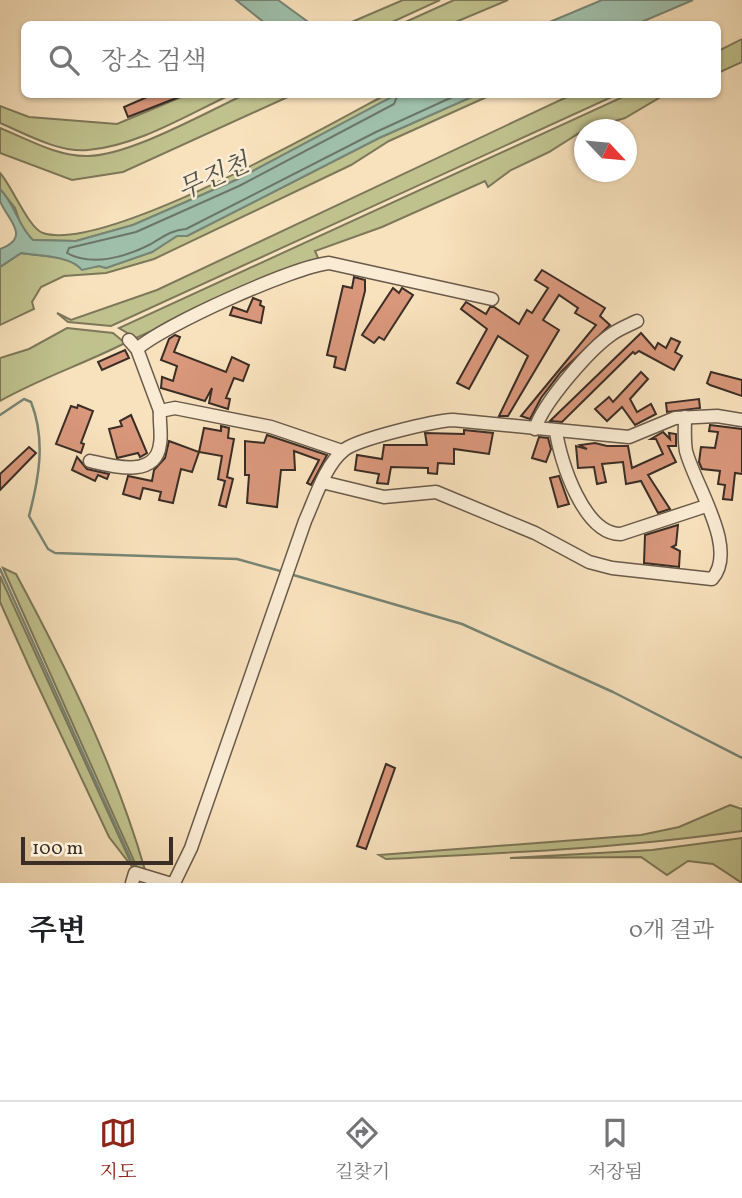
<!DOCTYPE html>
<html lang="ko">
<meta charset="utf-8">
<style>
:root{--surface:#fff;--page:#f2f2f2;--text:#202124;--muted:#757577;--line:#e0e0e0;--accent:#8f2418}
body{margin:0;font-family:Vollkorn,"Noto Serif KR",serif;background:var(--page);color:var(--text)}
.compass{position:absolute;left:574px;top:119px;width:63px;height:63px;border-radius:50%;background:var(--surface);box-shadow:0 2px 5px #0004;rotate:116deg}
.scale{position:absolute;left:21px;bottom:18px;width:152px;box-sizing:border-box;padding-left:7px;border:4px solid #3a2d25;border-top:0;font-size:19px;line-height:24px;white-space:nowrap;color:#3a2d25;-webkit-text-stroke:5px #faecd4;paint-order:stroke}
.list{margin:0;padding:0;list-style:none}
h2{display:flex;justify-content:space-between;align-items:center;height:91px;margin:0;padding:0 28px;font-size:30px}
h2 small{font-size:23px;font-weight:400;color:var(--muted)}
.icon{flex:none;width:38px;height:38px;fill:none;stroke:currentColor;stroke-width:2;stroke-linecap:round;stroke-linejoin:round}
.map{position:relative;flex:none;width:742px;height:883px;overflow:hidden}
.search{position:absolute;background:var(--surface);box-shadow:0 2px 5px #0004;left:21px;right:21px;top:21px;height:77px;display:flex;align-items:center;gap:18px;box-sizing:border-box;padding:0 24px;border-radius:10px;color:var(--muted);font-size:26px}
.sheet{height:217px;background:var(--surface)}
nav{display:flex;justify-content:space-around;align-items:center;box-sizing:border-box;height:98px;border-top:2px solid var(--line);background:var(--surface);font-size:19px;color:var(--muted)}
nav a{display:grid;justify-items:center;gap:4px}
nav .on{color:var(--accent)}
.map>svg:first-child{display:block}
.green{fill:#c0c28e;stroke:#7d785a;stroke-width:2}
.water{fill:#9fbfab;stroke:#778575;stroke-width:2}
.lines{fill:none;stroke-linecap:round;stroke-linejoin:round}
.shore{stroke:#6c7668;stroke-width:2}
.stream{stroke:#778575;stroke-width:2.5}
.building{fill:#d9977b;stroke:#3a2d25;stroke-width:2}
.minor-casing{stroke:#6a5a4b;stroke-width:15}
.minor{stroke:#faecd4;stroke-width:12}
.labels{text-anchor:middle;stroke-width:5;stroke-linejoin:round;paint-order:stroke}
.water-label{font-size:26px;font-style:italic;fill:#535246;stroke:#faecd4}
</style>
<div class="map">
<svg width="742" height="883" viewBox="0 0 742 883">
<rect width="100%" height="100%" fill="#f8e2bd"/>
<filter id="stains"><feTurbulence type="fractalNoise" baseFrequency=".00286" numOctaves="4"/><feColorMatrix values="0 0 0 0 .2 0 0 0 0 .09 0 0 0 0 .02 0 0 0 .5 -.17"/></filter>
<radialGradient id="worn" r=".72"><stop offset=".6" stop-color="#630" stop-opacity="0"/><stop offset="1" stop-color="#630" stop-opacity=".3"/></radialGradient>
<!-- green -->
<g class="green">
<polygon points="403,0 440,0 388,24 347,24"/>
<polygon points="454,0 508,0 451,24 401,24"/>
<polygon points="742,39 742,62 718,73 718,51"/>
<path d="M186,95H230C187,115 137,146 88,150C59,153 26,134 0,123V106L29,117L117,124Z"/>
<path d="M244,95H292L123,172L72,180L0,153V128C27,139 58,157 88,156C131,155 204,113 244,95Z"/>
<path d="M385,95H397L236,180L133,225L76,241L33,240L23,231L15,208L0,189V173C12,186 29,229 43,233C103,253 324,128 385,95Z"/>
<path d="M476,95H491L389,141L351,165L154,259L106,273L64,276L41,287L32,302L34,309L0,325V267L21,253C39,256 70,255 82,269L99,266L106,268L152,252L177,236H187L379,138Z"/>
<polygon points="571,95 616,95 111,326 68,322 57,313 71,320 157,290"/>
<polygon points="627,95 664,95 625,118 584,130 549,152 511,170 488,187 485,181 382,227 315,251 319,260 254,285 136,338 119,328"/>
<path d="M67,328L113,333L125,343C84,364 40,378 0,401V358L29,349Z"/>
<path d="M3,568L16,574C67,669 115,766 145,870H138Z"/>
<polygon points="0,576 132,865 133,868 109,837 31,671 0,602"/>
<path d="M730,805L742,809V831C624,848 505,853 386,859L379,855L641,835L679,827Z"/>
<polygon points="742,838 742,883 713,864 688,861 667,875 641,857 510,858 652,850"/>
</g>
<!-- water -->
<g class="water">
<polygon points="236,0 278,0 311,24 266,24"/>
<polygon points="602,0 693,0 637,24 545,24"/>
<path d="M397,94L476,95L379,138L187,236H177L152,252L106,268L99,266L82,270C70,255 38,256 21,253L0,267V249C33,237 6,218 0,201C0,197 0,193 0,189C15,204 18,226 33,240L76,241L133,225L236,180Z"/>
</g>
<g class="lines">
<!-- shore -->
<path class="shore" d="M398,94L394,104L239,186L136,232L69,248L67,253C92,267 126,257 151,244C163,237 171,230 186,229L376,132L459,94"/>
<!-- stream -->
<g class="stream">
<path d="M0,415L24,399L31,402C46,440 39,478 29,516L48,549L55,553L237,559L284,572"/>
<polyline points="0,569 135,869"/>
<polyline points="290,574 462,624 613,692 742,758"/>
</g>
</g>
<!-- building -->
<g class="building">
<polygon points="154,94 184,95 128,117 124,107"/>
<polygon points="542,270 605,308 600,316 610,325 561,372 541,398 530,419 521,416 596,325 575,313 578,308 559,295 543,320 559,330 508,416 499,416 528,356 498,336 469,389 457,383 487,329 461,309 466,302 486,314 490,307 494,307 519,324 527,310 532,313 548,288 535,280"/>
<polygon points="354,277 365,280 365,291 345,370 334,367 336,357 327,355 343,286 352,288"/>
<polygon points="393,288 399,293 402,288 413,295 384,340 379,337 374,343 362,335"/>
<polygon points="253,298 261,301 260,305 264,307 261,323 230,315 233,307 247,312"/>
<polygon points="641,333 655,349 658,343 666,348 671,338 680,342 675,352 682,356 674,370 639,351 635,354 633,352 562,422 550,421"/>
<polygon points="175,335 180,337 174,352 226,372 232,357 249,365 243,381 234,378 226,398 230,399 228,409 209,403 212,388 205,401 161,388 162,377 173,381 177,366 161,360 169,339"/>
<polygon points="125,350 129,358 102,370 98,362"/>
<polygon points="641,372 648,379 630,399 637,412 651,404 656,414 635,425 622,407 607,421 595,409 609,397 613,402"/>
<polygon points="711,372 742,380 742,396 710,385 707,383"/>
<polygon points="699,399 700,408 667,412 666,403"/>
<polygon points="78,405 93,411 81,443 84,444 81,453 56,444 71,406 77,408"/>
<polygon points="131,415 147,453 140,457 138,453 117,458 109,429 122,426 120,421"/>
<polygon points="710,425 742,429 742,474 735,473 732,500 723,499 725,485 718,484 720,471 702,469 699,462 701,447 715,448 718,432 709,431"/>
<polygon points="221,426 229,428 228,438 234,439 227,477 233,479 226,507 219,505 225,481 218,479 222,456 199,452 204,428 221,431"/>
<polygon points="464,430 493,433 489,454 454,449 454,464 438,463 437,474 428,473 428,468 391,467 388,484 377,483 379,474 355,470 357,455 382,459 384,445 427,445 425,433 464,434"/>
<polygon points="663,432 670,439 669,433 676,434 676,446 668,446 676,462 648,475 670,509 658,513 641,481 626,484 623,462 602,464 606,482 597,484 594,467 578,468 576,446 587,449 580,445 595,443 607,446 628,446 632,468 663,454 656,439 651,439"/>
<polygon points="267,435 327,455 311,485 307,483 319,460 294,451 295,470 281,470 277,507 247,503 249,475 245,475 245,441 264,443"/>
<polygon points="539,437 548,438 551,449 546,462 532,458"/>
<polygon points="169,441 199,452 192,472 181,469 173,503 159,500 161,492 143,488 140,499 123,494 128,476 152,481 154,470 165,458"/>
<polygon points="29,447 36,453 0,490 0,474"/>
<polygon points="77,457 87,469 109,474 107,479 98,475 95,481 72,470"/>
<polygon points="559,476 569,504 558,507 550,478"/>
<polygon points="678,525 676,545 672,547 680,551 679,567 644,563 645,535"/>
<polygon points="386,764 395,768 366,849 357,846"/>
</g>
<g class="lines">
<defs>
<g id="minor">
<polyline points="129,340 137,349 160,411"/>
<path d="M137,349C164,325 293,267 329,263L492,299"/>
<path d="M535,429C543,403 589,350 612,334C619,329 629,325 637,321"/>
<path d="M556,431C560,461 584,535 621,534L706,506"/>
<path d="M90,461C112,466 156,479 160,444C162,434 159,422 160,411L175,408L271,427L342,451"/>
<path d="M322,482L384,497L436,492L535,533L589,562L612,568L712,579C739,549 695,486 686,451C684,440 685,428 685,417"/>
<polyline points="132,883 135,873 168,883"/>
<path d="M174,883L191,848L305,521C315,499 325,465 344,450C358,439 433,421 453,420L629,437L675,418L717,416L742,420"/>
</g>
</defs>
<!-- minor casing -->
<use href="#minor" class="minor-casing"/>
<!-- minor -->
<use href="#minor" class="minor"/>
</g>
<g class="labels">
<!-- water labels -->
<g class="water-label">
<text transform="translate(213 176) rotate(-24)" y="9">무진천</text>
</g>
</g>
<rect width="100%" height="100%" filter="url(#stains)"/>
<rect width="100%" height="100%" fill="url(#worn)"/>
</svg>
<svg class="compass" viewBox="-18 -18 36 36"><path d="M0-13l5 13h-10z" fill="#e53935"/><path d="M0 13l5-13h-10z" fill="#757577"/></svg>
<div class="scale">100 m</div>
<div class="search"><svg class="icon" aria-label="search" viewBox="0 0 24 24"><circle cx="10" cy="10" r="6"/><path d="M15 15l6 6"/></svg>장소 검색</div>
</div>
<section class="sheet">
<h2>주변<small>0개 결과</small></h2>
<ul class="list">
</ul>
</section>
<nav>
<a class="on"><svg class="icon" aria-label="map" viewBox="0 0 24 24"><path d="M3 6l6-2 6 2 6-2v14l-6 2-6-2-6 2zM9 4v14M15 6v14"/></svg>지도</a>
<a><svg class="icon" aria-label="directions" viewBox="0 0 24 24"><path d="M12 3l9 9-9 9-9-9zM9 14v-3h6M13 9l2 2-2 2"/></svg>길찾기</a>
<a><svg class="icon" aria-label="saved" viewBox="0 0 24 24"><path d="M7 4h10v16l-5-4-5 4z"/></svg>저장됨</a>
</nav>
